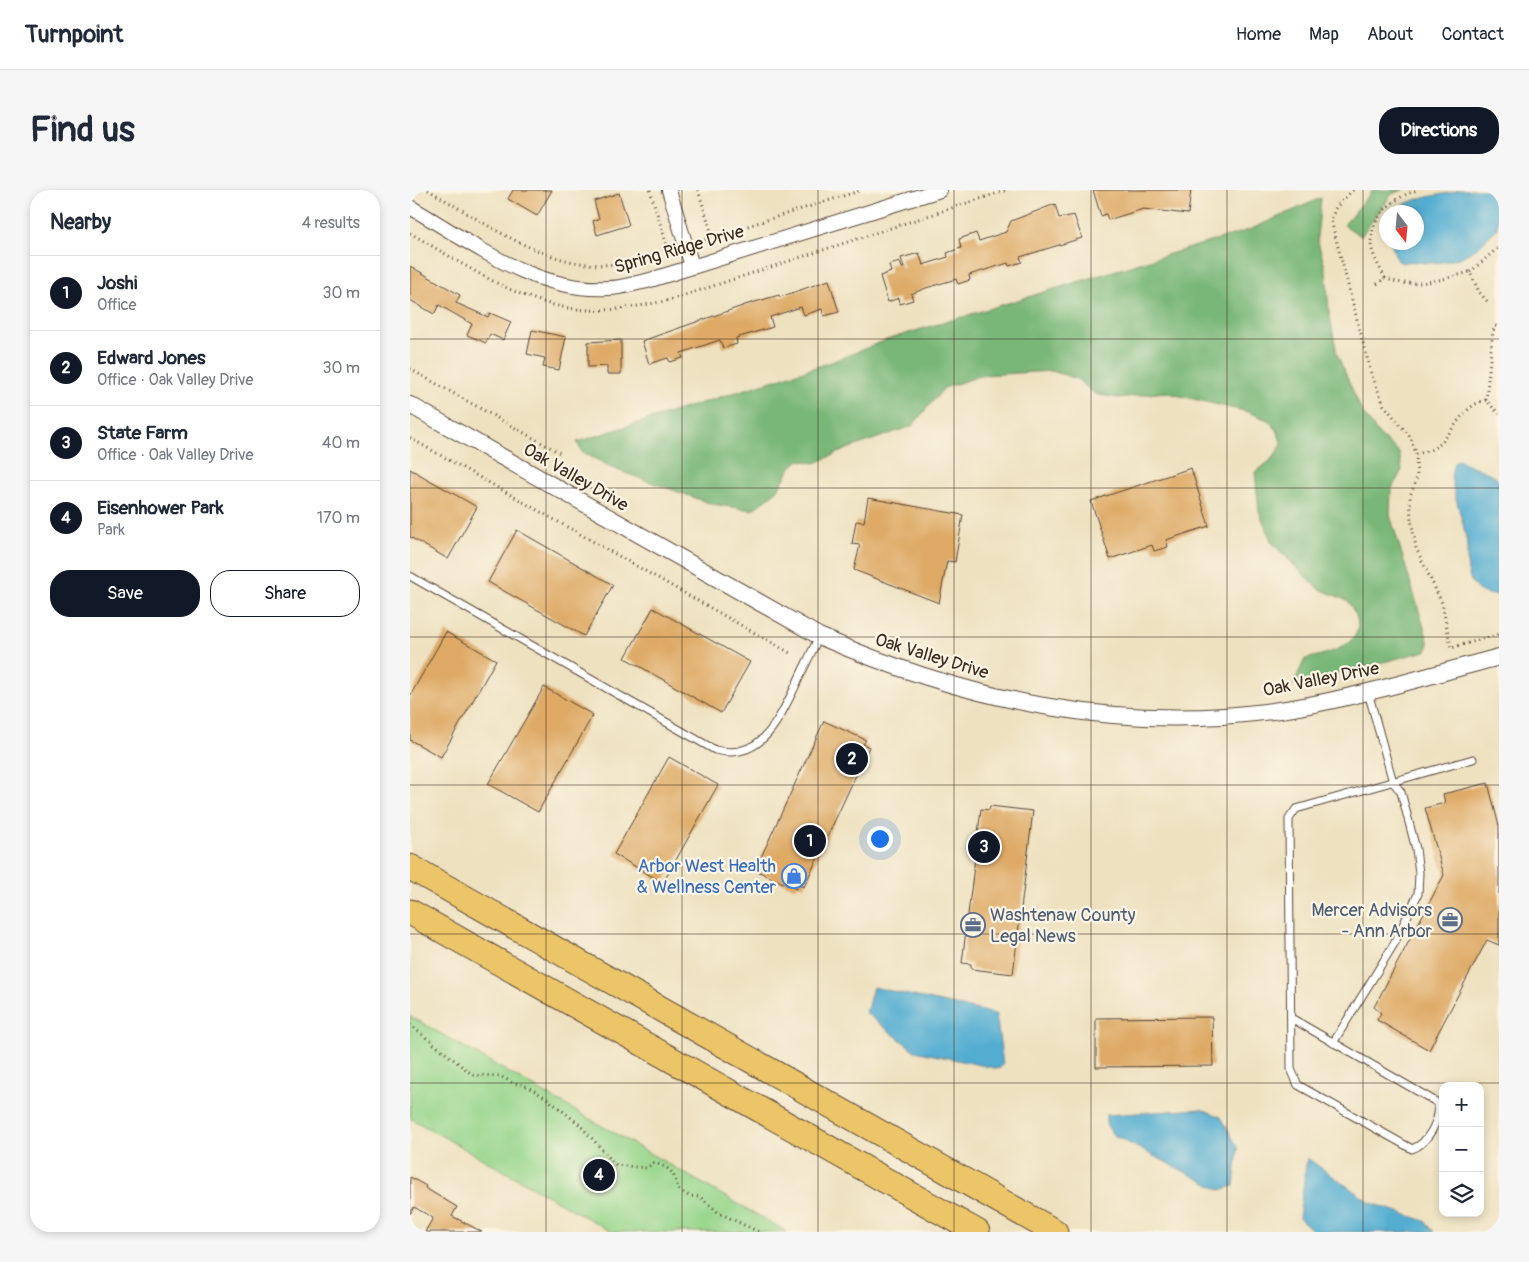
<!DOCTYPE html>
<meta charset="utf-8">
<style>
:root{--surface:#fff;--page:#f6f6f7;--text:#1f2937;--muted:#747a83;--line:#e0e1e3;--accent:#111827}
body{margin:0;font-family:Pangolin,sans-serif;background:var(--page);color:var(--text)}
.controls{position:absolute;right:15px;bottom:15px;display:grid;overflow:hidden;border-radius:10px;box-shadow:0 2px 8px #0003}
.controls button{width:45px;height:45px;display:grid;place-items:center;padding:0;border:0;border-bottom:1px solid var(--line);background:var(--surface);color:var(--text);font:25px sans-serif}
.compass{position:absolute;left:969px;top:15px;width:45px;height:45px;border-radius:50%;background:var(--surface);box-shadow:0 2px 8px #0003;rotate:164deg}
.you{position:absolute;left:469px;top:648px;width:18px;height:18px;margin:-12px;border:4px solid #fff;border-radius:50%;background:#1a73e8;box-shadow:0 0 0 8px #1a73e833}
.badge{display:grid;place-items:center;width:32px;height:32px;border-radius:50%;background:var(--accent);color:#fff;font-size:16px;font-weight:700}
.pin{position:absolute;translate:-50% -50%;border:2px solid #fff;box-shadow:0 1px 5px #0006}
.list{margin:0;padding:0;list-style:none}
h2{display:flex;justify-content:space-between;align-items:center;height:65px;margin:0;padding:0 20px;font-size:21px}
h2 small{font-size:16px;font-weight:400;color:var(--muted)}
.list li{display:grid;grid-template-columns:32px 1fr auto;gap:15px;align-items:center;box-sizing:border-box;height:75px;padding:0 20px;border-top:1px solid var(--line)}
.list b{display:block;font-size:19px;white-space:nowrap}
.list p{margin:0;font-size:16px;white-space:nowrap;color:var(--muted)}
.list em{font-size:16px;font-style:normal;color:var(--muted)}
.actions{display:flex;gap:10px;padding:15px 20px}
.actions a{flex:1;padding:11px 0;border:1px solid var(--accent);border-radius:20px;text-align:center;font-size:18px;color:var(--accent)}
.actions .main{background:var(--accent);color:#fff}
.icon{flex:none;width:28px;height:28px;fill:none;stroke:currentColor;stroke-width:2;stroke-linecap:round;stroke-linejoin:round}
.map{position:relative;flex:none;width:1089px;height:1042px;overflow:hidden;border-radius:20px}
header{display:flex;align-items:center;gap:30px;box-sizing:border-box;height:70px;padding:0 25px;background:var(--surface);border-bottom:1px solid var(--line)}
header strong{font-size:24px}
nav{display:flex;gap:28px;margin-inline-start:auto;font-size:18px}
.intro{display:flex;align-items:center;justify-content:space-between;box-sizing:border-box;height:120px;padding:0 30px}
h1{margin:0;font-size:35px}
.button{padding:12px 22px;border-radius:20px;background:var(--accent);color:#fff;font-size:18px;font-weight:700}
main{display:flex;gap:30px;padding:0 30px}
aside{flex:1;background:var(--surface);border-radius:20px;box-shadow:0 2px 8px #0003}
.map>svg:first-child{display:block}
.green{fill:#97d68c;stroke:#698055}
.forest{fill:#79b778;stroke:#5a704b}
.water{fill:#53add1;stroke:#476c78}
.building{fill:#deaa66}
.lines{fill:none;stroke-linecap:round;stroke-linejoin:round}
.service-casing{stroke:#564536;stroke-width:9}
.minor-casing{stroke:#564536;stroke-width:16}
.tertiary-casing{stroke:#564536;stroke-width:18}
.motorway-casing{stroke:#564536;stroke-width:27}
.path{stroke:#564536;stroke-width:3;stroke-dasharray:1 4;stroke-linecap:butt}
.service{stroke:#fff;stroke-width:7}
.minor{stroke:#fff;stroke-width:14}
.tertiary{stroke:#fff;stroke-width:16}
.motorway{stroke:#edc569;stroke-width:25}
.grid{fill:none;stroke:#3b2a1e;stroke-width:1;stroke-opacity:0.55}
.labels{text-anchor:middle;stroke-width:4.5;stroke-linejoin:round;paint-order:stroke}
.street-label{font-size:18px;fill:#3b2a1e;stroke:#fcf5e5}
.shop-label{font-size:18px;fill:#366cbe;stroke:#fcf5e5;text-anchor:end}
.service-label{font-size:18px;fill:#4e5e75;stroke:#fcf5e5;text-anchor:end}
</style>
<header>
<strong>Turnpoint</strong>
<nav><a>Home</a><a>Map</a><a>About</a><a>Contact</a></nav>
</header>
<div class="intro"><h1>Find us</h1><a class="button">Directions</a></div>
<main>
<aside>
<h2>Nearby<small>4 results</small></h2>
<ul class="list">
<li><span class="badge">1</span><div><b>Joshi</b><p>Office</p></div><em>30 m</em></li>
<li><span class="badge">2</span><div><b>Edward Jones</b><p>Office · Oak Valley Drive</p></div><em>30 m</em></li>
<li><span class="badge">3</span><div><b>State Farm</b><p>Office · Oak Valley Drive</p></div><em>40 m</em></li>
<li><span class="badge">4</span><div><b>Eisenhower Park</b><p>Park</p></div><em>170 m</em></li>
</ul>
<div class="actions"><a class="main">Save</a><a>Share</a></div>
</aside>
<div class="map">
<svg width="1089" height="1042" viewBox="0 0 1089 1042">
<rect width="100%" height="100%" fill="#fcf5e5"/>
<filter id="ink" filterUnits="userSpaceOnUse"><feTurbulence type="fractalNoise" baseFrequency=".02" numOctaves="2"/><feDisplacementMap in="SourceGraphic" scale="10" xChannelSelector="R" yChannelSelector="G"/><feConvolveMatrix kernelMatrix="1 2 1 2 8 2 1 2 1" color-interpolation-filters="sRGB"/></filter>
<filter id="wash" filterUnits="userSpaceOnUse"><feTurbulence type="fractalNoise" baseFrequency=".0096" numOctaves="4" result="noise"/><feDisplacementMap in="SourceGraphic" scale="20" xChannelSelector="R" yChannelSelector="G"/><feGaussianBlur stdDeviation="1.12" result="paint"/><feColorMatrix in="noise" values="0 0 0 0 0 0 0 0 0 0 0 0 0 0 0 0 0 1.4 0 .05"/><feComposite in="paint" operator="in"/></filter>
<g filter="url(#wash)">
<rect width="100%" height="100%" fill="#eee1c0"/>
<!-- green -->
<polygon class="green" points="0,826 377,1042 202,1042 0,928"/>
<!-- forest -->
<g class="forest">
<polygon points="963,0 993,0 982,4 951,46 934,35"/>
<path d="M911,8L907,48L916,81L919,122L927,164L952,222L970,246L989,262L992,280L981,300L980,325L1019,454L1016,461L883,495L895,469C913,465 955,456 947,429C946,423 941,417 938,411L907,398L862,353L849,321L845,282L860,271L872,255L867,240L858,230L838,222L754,202L708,208L685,204L667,189L642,181L573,185L534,198L502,236L437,259L405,273L389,270L381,277L367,301L342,320L302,314L207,280L172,262L167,252L419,173L479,149L839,40Z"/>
</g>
<!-- water -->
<g class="water">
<path d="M1049,0H1089L1087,38C1065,62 1052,72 1019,73C1009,73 1001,70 992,73L987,70L981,53L1006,52V22H987C993,7 1034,6 1049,0Z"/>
<path d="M1048,270L1081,284L1089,291V404C1079,406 1068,403 1062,393C1054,378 1059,363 1056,348C1053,329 1045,310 1042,291C1040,285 1043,278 1044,272Z"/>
<polygon points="463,797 586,824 593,874 589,879 505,861 456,823"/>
<polygon points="792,919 811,927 828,958 824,996 810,1000 703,945 696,934 696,925"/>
<polygon points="897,968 961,1013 1015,1031 1024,1042 905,1042 889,1028"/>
</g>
<g id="blocks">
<!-- building -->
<g class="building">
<polygon points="103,0 142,0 127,26 98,9"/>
<polygon points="683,0 781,0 778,24 733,19 698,30 696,24 691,26"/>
<polygon points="209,3 219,35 187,45 183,31 189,29 184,11"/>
<polygon points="645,14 649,28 664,25 672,48 610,67 612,72 599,76 598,73 559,85 560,90 548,94 546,89 516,98 501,104 503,110 490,114 489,108 478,112 470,86 481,82 479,75 490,72 492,78 494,78 491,68 509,63 513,75 538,67 537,63 551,58 549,49 566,43 569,51 596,42 601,31"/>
<polygon points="0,76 50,105 46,113 78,127 80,123 101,132 93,150 80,144 76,153 57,145 62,134 29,115 24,124 0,110"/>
<polygon points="419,90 429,122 414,126 412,119 394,125 391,117 360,127 363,137 326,148 327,154 313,158 310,150 271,163 273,168 260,172 258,168 239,174 232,151 338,114 369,105 370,107"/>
<polygon points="122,140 156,147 149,180 133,177 135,168 117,164"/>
<polygon points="211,150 211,184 197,184 197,176 178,177 178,152"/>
<polygon points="781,278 799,336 756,350 758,357 744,361 742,355 700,369 681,311"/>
<polygon points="0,279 67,317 38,369 0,347"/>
<polygon points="458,308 553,325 545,372 537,371 529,413 444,380 450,355 442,354 446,331 454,332"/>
<polygon points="107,340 203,395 174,446 78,392"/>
<polygon points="243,418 340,472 311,523 215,468"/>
<polygon points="36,442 86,470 31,567 0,550 0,506"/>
<polygon points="134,497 183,525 128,622 78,594"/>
<polygon points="414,531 456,550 453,554 459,557 394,697 388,695 386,699 345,680"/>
<polygon points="259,567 308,595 253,693 204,664"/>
<polygon points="1078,593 1089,636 1089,755 1077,750 1019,860 967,830 971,823 964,817 1034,685 1015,618 1035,613 1033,604"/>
<polygon points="580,616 623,621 603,784 561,779 561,774 552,773 571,619 579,620"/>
<polygon points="802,827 803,876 686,877 686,828"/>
<polygon points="0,987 16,996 15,998 47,1017 42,1026 72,1042 15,1042 23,1028 4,1017 0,1024"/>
</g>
</g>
</g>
<g filter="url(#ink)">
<use href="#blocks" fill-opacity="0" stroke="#564536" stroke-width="1"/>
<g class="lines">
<defs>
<g id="service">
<path d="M0,386L305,560C350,571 367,533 384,499C392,481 401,464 409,446"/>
<path d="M881,828L1028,913C1031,930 1017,954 1002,959L888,895L881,879L879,629L886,619L1063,569"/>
<polyline points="923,853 984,754 1008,704 1009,683 1006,659 991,602 983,592 958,502"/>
</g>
<g id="minor">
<polyline points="259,0 282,76"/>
<path d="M0,17C61,52 125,103 199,98C211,98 225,93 237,91L530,0"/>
</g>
<path id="tertiary" d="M0,215L409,446C562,513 717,545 883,518C953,506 1021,485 1089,467"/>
<g id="motorway">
<polyline points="0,677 645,1042"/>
<polyline points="0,722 567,1042"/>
</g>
</defs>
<!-- service casing -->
<use href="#service" class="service-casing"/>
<!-- minor casing -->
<use href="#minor" class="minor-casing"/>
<!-- tertiary casing -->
<use href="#tertiary" class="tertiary-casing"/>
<!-- motorway casing -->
<use href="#motorway" class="motorway-casing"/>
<!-- path -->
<g class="path">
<path d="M18,0C75,32 139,82 207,74C226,72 244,62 262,58"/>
<polyline points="240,0 258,59"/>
<polyline points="288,0 303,47"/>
<polyline points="943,0 926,17 921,30 961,183 974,215 1001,248 1006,264 1007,288 1000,306 1001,329 1006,358 1032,413 1041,458 1089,444"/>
<path d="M0,43C49,71 108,113 166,119C198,123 229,116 260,110L597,0"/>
<polyline points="290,51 452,0"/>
<polyline points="1060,82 1089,57"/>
<path d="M975,88C970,78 961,64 961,52C962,25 984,7 1008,0"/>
<path d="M967,94L975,88C1001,100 1033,89 1060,82L1069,102L1078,112"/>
<polyline points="0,179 150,263"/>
<polyline points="1076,210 1083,141 1085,136 1089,137"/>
<polyline points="0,248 382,464"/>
<path d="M1006,264C1015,262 1025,259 1031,253C1046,237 1054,215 1076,210L1089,224"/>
<path d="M0,835L63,885L90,886L103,893L114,895L135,907L169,934L206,975L236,978L244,973C261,978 264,982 268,999L279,1006L290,1007L309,1023L349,1042"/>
</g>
<!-- service -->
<use href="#service" class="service"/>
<!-- minor -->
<use href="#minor" class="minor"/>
<!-- tertiary -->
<use href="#tertiary" class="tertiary"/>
<!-- motorway -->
<use href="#motorway" class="motorway"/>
</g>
</g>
<!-- grid -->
<path class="grid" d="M136,0V1042M272,0V1042M408,0V1042M544,0V1042M681,0V1042M817,0V1042M953,0V1042M0,149H1089M0,298H1089M0,447H1089M0,595H1089M0,744H1089M0,893H1089"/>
<!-- icons -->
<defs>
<symbol id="shop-ring" viewBox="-11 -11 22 22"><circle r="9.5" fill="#fcf5e5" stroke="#3f7fe0" stroke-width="1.5"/><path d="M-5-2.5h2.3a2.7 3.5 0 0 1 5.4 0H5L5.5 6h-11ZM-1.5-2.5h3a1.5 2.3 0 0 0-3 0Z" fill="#3f7fe0"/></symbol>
<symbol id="office-ring" viewBox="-11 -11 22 22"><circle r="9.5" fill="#fcf5e5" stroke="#5c6f8a" stroke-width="1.5"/><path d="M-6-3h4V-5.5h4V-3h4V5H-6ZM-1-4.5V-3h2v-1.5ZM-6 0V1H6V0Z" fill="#5c6f8a"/></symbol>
</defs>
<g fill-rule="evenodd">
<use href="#shop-ring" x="370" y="672" width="28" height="28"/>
<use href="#office-ring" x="1026" y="716" width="28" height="28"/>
<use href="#office-ring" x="549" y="721" width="28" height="28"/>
</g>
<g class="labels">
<!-- street labels -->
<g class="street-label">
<text transform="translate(269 59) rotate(-16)" y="6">Spring Ridge Drive</text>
<text transform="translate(166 287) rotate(30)" y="6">Oak Valley Drive</text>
<text transform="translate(522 466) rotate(17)" y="6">Oak Valley Drive</text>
<text transform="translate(911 489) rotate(-11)" y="6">Oak Valley Drive</text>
</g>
<!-- shop labels -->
<g class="shop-label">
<text x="366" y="682">Arbor West Health<tspan x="366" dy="21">&amp; Wellness Center</tspan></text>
</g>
<!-- service labels -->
<g class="service-label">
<text x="1022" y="726">Mercer Advisors<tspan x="1022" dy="21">- Ann Arbor</tspan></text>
<text x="580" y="731" text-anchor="start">Washtenaw County<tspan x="580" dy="21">Legal News</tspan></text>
</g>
</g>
</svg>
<div class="controls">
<button>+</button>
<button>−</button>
<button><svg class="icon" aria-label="layers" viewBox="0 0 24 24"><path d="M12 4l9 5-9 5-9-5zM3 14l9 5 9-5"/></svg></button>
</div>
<svg class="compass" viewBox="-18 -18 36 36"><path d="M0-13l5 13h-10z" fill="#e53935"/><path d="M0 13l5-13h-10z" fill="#747a83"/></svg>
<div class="you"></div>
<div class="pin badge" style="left:400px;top:651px">1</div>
<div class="pin badge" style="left:442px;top:569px">2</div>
<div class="pin badge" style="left:574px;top:657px">3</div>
<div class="pin badge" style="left:189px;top:985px">4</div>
</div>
</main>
